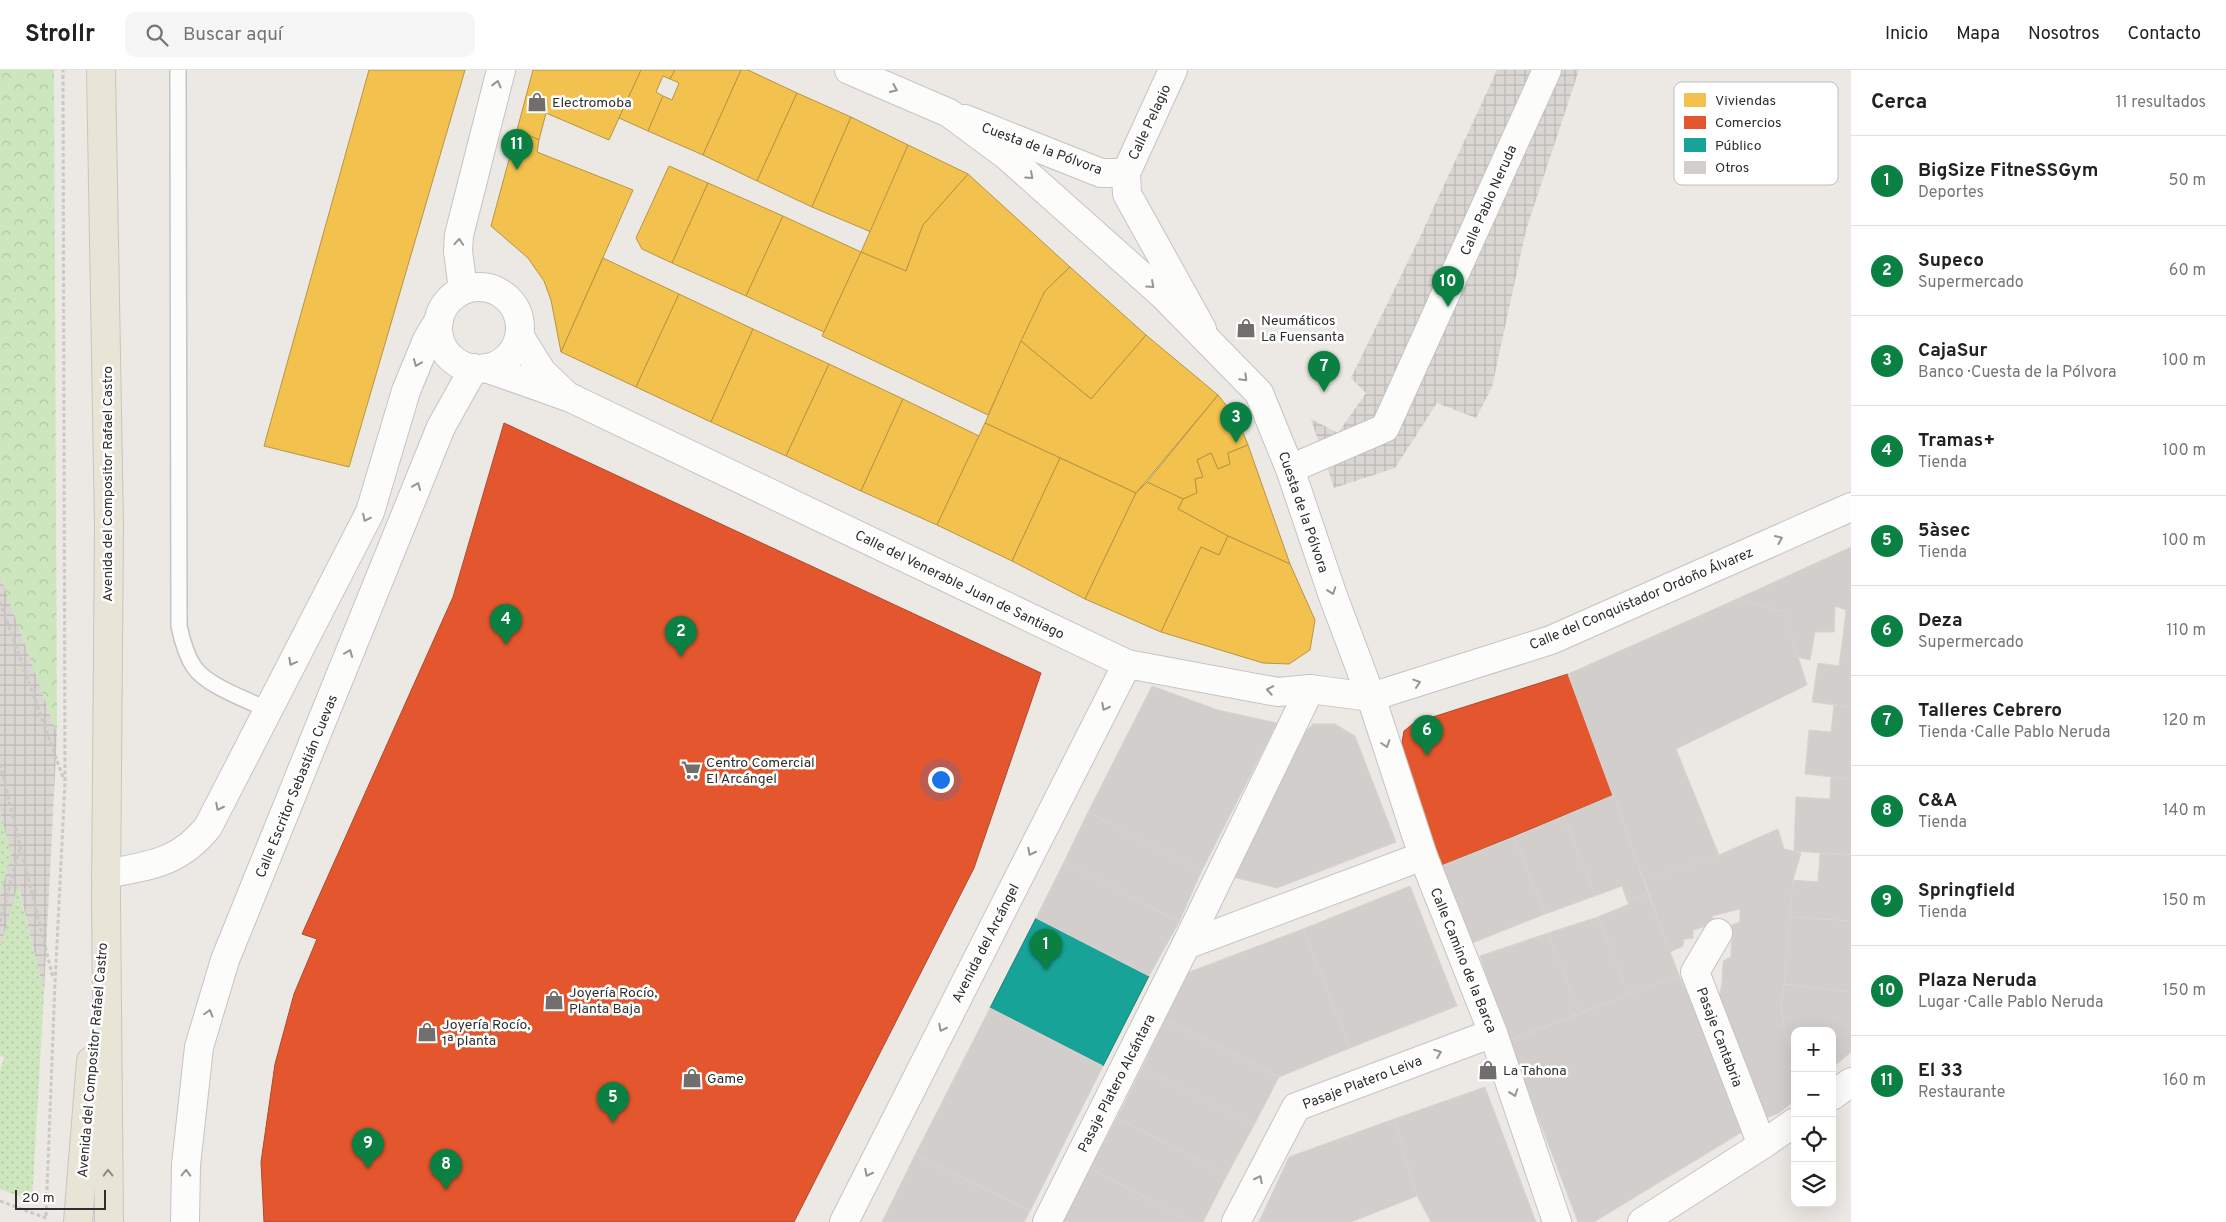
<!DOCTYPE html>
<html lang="es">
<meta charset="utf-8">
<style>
:root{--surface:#fff;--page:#f6f6f6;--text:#222;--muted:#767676;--line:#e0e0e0;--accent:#0b8043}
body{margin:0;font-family:Overpass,sans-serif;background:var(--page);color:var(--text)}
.controls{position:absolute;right:15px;bottom:15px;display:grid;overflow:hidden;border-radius:10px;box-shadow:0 5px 20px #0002}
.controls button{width:45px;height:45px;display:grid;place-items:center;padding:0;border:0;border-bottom:1px solid var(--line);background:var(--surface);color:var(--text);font:25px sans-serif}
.scale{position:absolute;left:15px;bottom:12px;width:91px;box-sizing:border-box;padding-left:5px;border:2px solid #2e2e2e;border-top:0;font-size:14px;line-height:18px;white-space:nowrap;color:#2e2e2e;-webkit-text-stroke:4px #fff;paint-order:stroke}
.you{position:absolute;left:940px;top:709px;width:18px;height:18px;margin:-12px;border:4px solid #fff;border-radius:50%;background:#1a73e8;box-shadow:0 0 0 8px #1a73e833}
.badge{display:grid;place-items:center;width:32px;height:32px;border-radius:50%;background:var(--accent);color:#fff;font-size:16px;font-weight:700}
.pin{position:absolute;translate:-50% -41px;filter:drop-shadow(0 1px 2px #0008)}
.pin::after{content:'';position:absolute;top:26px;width:18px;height:15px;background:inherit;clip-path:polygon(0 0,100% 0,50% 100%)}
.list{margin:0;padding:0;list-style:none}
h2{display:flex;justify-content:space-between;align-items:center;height:65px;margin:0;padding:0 20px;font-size:21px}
h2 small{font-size:16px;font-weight:400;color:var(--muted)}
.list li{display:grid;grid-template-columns:32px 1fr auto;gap:15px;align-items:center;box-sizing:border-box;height:90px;padding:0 20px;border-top:1px solid var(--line)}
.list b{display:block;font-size:19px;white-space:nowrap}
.list p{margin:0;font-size:16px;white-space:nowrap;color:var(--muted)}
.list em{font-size:16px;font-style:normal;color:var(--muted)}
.icon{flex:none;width:28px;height:28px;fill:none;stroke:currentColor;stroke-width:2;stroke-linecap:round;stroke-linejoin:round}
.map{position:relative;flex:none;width:1851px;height:1152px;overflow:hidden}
header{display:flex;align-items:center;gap:30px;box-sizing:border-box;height:70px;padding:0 25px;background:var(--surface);border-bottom:1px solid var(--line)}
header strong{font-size:24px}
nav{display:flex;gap:28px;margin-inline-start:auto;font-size:18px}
.search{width:350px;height:45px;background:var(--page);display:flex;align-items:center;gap:12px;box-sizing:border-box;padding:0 18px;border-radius:10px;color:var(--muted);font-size:19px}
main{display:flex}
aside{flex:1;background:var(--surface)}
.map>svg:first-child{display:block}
.forest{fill:url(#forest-crowns)}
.garden{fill:url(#garden-dots)}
.plaza{fill:url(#plaza-grid)}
.homes{fill:#f2c14e;stroke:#b79544}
.shops{fill:#e4572e;stroke:#ad4b2e}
.public{fill:#17a398;stroke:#1e8078}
.building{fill:#d1cecb;stroke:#d7d4d0}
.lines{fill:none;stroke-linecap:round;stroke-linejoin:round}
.lane-casing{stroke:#c5c4c5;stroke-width:18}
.street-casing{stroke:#c5c4c5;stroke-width:30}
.secondary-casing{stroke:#c5c4c5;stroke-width:30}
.primary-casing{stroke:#c6c5c4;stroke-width:30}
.path{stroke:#c9c9c8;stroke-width:3;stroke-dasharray:4 2.5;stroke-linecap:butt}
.lane{stroke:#fcfcfb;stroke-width:15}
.street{stroke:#fcfcfb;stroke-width:28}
.secondary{stroke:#fcfcfb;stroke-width:28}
.primary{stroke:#e8e4d6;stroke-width:28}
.oneway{stroke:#959594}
.oneway2{stroke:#8b8982}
.labels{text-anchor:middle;stroke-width:5;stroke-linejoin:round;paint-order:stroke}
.poi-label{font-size:14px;fill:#2e2e2e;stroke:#fff;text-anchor:start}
.street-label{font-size:14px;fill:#2e2e2e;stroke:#fff}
.key{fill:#fff;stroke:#c0c0c0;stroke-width:1}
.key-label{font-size:14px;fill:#2e2e2e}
</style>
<header>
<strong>Strollr</strong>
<div class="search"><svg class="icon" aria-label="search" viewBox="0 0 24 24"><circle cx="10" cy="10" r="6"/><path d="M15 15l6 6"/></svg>Buscar aquí</div>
<nav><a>Inicio</a><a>Mapa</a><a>Nosotros</a><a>Contacto</a></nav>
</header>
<main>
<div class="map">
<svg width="1851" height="1152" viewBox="0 0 1851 1152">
<defs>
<pattern id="forest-crowns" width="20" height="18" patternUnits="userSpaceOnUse" patternTransform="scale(1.25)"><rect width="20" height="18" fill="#cee6be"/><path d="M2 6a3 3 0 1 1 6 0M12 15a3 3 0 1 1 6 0" fill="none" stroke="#b1c6a4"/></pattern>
<pattern id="garden-dots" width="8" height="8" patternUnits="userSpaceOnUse" patternTransform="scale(1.25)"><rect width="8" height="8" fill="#cee6be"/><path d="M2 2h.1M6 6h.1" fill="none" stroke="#b1c6a4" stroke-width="1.8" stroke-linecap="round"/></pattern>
<pattern id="plaza-grid" width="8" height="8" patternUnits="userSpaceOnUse" patternTransform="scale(1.25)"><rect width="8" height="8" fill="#dad6d2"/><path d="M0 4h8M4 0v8" fill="none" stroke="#bbb8b5"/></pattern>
</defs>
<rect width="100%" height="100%" fill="#ece8e4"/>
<!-- forest -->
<polygon class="forest" points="0,0 54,0 57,664 0,505"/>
<!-- garden -->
<g class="garden">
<polygon points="0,741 11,785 0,826"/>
<polygon points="17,813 44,922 32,1131 0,1119 0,1001 4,987 0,986 0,878"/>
</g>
<!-- plaza -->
<g class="plaza">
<polygon points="1497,0 1579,0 1526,160 1492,317 1476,348 1437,333 1395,398 1334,418 1311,349 1338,363 1366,323 1351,308 1420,167"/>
<polygon points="0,505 57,664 44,922 18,814 0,878 0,826 11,785 0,741"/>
</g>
<!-- homes -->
<g class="homes">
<polygon points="369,0 465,0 349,397 264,376"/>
<polygon points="533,0 641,0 609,70 546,43 539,70 517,60"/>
<polygon points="641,0 675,0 670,9 663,6 656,22 663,26 648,61 619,48"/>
<polygon points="675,0 741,0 703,85 648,61 663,26 672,30 679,13 670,9"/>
<polygon points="741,0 748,0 797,23 757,111 703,85"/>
<polygon points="797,23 851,47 812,137 757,111"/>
<polygon points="851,47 908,75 871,162 812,137"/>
<polygon points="517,60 539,70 537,82 633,120 561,282 551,230 544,211 528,188 491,156"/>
<polygon points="908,75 968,104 923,155 906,201 861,182"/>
<polygon points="669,96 708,113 672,193 642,179 636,168"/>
<polygon points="968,104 1070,197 1045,221 988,345 822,266 861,182 906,201 923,155"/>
<polygon points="708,113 783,146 746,226 672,193"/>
<polygon points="783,146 861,182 824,262 746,226"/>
<polygon points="603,188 679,224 636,317 561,282"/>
<polygon points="1070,197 1146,265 1091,329 1021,271 1045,221"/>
<polygon points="679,224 753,259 711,352 636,317"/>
<polygon points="753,259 829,294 786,386 711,352"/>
<polygon points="1146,265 1218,325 1136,423 985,353 1021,271 1091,329"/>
<polygon points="829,294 903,329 861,421 786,386"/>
<polygon points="1218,325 1238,350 1248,375 1228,383 1230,394 1218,399 1211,383 1197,390 1203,407 1195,409 1197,423 1183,429 1147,412"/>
<polygon points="903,329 979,366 937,455 861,421"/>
<polygon points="985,353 1060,388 1012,491 937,455"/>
<polygon points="1248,375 1290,494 1228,466 1178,439 1183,429 1197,423 1195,409 1203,407 1197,390 1211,383 1218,399 1230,394 1228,383"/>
<polygon points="1060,388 1136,423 1085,529 1012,491"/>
<polygon points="1147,412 1183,429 1178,439 1228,466 1219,485 1201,477 1161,562 1085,529 1136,423"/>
<polygon points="1228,466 1290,494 1315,550 1310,580 1289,594 1263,593 1161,562 1201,477 1219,485"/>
</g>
<!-- shops -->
<g class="shops">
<polygon points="504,353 1041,603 974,798 794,1152 264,1152 261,1092 275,994 294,924 317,869 302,864 453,527"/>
<polygon points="1568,604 1614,725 1441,796 1401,678 1404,661 1414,653"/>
</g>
<!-- public -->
<polygon class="public" points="1036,848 1149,906 1103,996 990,938"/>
<!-- building -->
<g class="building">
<polygon points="1851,477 1851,559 1844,558 1846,540 1835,536 1834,562 1815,562 1810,590 1798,587 1784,542 1737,529"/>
<polygon points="1737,529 1784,542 1807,615 1676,679 1719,785 1644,810 1568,604"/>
<polygon points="1844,558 1851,559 1851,637 1812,632 1818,593 1839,596"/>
<polygon points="1152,616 1218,640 1277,653 1201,802 1088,742"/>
<polygon points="1834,635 1851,637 1851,709 1805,704 1809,660 1831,662"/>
<polygon points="1313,654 1335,654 1355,666 1396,772 1277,818 1233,807 1304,663"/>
<polygon points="1831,707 1851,709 1851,785 1794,781 1796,727 1830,729"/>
<polygon points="1614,725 1648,824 1627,831 1622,816 1595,826 1564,746"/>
<polygon points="1088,742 1201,802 1179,852 1064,792"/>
<polygon points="1564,746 1595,826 1545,844 1514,767"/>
<polygon points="1778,759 1784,779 1801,783 1793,810 1787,898 1781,938 1785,963 1795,982 1795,1030 1779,1043 1763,1049 1718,932 1722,913 1723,891 1731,887 1732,855 1740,852 1740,839 1712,846 1714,854 1693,860 1693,868 1684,869 1683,876 1670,882 1644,810 1719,785"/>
<polygon points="1514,767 1545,844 1472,873 1441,796"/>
<polygon points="1820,783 1851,785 1851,851 1790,847 1793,810 1818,812"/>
<polygon points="1064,792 1179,852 1149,906 1036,848"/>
<polygon points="1410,816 1457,936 1350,978 1303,859"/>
<polygon points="1648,824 1679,905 1629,925 1598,847 1629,834 1627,831"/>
<polygon points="1598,847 1629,925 1580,943 1548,863"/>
<polygon points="1790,847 1851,851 1851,922 1784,914"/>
<polygon points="1303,859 1350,978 1279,1007 1165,950 1189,902"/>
<polygon points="1548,863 1580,943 1509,971 1480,886"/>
<polygon points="1679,905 1747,1059 1594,1152 1578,1152 1509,971"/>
<polygon points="1784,914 1851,922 1851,982 1832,998 1832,961 1795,961 1795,982 1785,963 1781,938"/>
<polygon points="990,938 1103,996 1030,1141 915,1085"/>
<polygon points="1165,950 1279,1007 1254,1055 1142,998"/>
<polygon points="1142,998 1254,1055 1227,1105 1117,1048"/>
<polygon points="1485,1017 1536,1152 1431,1152 1417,1126 1394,1049"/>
<polygon points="1117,1048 1227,1105 1203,1152 1190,1152 1090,1098"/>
<polygon points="1394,1049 1417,1126 1351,1152 1259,1152 1289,1087"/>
<polygon points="915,1085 1030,1141 1024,1152 882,1152"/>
<polygon points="1090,1098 1190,1152 1062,1152"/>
</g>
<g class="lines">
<defs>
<path id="lane" d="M178,0L179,556C182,570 186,585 194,597C207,616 246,629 268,640"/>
<g id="street">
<polyline points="1173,0 1126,103 1127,124 1202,259"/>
<polyline points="965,49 1101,103 1126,103"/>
<polyline points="520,267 542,302 564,323"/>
<polyline points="486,298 571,328"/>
<polyline points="1290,399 1385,358 1547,0"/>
<polyline points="1718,863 1695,902 1762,1075"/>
<polyline points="1186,875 1423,786"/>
<polyline points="844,1152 1127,594"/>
<polyline points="1047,1152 1186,875 1310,619"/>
<polyline points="1236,1152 1296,1037 1493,963"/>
</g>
<g id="secondary">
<polyline points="849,0 949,43 1007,86 1163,225 1259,323 1290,399 1333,526 1371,627 1423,786 1493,963 1557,1152"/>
<circle cx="479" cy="258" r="41"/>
<polyline points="463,220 458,181 459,165 501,0"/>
<polyline points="571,328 1127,594 1278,622 1310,619 1371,627 1551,570 1851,437"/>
<path d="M106,804C150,795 178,794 208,757L370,442L406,321L427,270L439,250"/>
<polyline points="1832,1026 1851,1012"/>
<polyline points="185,1152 186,1095 199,977 225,890 441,357 474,298"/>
<polyline points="1642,1152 1762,1075 1795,1052"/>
</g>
<g id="primary">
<polyline points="101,0 109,456 106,828 109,1152"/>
<polyline points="78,1152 91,991"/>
</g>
</defs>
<!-- lane casing -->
<use href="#lane" class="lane-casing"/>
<!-- street casing -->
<use href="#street" class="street-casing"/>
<!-- secondary casing -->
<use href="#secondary" class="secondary-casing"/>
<!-- primary casing -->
<use href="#primary" class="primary-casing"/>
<!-- path -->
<g class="path">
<polyline points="0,532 64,710"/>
<polyline points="0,694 53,908"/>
<polyline points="0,852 20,777"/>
<polyline points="0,1131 46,1148"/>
<polyline points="46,1146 55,913 65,712 63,0"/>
</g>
<!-- lane -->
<use href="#lane" class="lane"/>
<!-- street -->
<use href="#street" class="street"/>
<!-- secondary -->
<use href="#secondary" class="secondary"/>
<!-- primary -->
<use href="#primary" class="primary"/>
</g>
<!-- one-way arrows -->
<defs><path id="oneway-chevron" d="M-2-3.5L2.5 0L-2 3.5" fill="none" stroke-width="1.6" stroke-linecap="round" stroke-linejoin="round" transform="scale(1.25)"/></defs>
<g class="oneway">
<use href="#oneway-chevron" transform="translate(497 14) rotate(-76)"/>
<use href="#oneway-chevron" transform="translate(894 19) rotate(23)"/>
<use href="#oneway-chevron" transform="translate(1030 106) rotate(42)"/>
<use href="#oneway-chevron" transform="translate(459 172) rotate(-86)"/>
<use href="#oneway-chevron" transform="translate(1151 215) rotate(42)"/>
<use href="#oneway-chevron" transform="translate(417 293) rotate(112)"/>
<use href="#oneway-chevron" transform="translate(1244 308) rotate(45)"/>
<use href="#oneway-chevron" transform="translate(417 416) rotate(-68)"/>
<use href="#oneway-chevron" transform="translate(366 448) rotate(116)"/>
<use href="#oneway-chevron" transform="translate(1779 469) rotate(-24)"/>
<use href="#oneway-chevron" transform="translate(1332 521) rotate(71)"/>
<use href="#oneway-chevron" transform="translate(349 583) rotate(-68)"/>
<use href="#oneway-chevron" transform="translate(292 592) rotate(118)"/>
<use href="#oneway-chevron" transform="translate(1417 613) rotate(-18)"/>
<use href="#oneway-chevron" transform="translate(1270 620) rotate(-170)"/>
<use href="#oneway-chevron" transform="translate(1105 637) rotate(117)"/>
<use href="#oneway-chevron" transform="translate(1386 674) rotate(72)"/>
<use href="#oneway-chevron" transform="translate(219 737) rotate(117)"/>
<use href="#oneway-chevron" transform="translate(1031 782) rotate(117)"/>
<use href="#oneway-chevron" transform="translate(209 943) rotate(-74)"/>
<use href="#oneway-chevron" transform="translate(942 958) rotate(117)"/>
<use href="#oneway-chevron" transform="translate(1438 983) rotate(-21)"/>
<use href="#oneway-chevron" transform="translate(1514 1023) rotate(71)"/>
<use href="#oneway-chevron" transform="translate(186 1103) rotate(-89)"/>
<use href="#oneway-chevron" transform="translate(868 1103) rotate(117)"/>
<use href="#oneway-chevron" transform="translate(1259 1109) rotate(-63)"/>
</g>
<use class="oneway2" href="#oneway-chevron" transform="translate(108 1103) rotate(-91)"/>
<!-- icons -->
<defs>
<symbol id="shop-bare" viewBox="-9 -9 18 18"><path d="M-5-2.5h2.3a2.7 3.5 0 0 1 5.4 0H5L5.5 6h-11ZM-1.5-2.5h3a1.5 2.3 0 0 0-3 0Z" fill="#706f6e" stroke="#fff" stroke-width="2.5" paint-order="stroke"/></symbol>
<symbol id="supermarket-bare" viewBox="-9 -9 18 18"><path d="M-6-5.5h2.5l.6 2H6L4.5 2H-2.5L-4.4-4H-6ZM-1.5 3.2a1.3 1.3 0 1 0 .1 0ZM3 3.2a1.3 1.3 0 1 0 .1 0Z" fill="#706f6e" stroke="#fff" stroke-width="2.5" paint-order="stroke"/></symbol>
</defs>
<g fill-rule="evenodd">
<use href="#shop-bare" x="523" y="18" width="28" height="28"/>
<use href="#shop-bare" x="1232" y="244" width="28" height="28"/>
<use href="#supermarket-bare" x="677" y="686" width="28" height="28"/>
<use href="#shop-bare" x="540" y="916" width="28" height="28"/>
<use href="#shop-bare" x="413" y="948" width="28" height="28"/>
<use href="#shop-bare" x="1474" y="986" width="28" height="28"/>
<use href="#shop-bare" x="678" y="994" width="28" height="28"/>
</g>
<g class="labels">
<!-- poi labels -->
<g class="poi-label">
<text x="552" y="37">Electromoba</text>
<text x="1261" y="255">Neumáticos<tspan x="1261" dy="16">La Fuensanta</tspan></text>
<text x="706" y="697">Centro Comercial<tspan x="706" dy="16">El Arcángel</tspan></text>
<text x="569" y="927">Joyería Rocío,<tspan x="569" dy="16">Planta Baja</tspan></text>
<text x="442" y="959">Joyería Rocío,<tspan x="442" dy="16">1ª planta</tspan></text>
<text x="1503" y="1005">La Tahona</text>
<text x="707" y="1013">Game</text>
</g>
<!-- street labels -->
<g class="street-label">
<text transform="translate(1149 52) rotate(-65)" y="5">Calle Pelagio</text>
<text transform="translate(1042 78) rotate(20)" y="5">Cuesta de la Pólvora</text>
<text transform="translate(1488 130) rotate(-66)" y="5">Calle Pablo Neruda</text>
<text transform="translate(107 414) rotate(-90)" y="5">Avenida del Compositor Rafael Castro</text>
<text transform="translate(1304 442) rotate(71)" y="5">Cuesta de la Pólvora</text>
<text transform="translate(960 514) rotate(26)" y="5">Calle del Venerable Juan de Santiago</text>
<text transform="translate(1641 528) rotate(-23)" y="5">Calle del Conquistador Ordoño Álvarez</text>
<text transform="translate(296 716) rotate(-68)" y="5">Calle Escritor Sebastián Cuevas</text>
<text transform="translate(985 873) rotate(-63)" y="5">Avenida del Arcángel</text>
<text transform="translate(1464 890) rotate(68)" y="5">Calle Camino de la Barca</text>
<text transform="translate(1720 967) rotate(69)" y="5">Pasaje Cantabria</text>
<text transform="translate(92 990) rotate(-85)" y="5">Avenida del Compositor Rafael Castro</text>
<text transform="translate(1362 1012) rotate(-21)" y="5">Pasaje Platero Leiva</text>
<text transform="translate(1116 1013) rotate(-63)" y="5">Pasaje Platero Alcántara</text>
</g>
</g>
<!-- legend -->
<rect x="1674" y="12" width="164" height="103" rx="8" class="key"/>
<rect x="1684" y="23" width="22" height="14" fill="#f2c14e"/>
<rect x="1684" y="46" width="22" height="13" fill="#e4572e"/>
<rect x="1684" y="68" width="22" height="14" fill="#17a398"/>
<rect x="1684" y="91" width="22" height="13" fill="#d1cecb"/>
<g class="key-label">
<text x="1715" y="35">Viviendas</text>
<text x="1715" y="57">Comercios</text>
<text x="1715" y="80">Público</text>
<text x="1715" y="102">Otros</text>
</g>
</svg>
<div class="controls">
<button>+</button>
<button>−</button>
<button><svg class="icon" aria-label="locate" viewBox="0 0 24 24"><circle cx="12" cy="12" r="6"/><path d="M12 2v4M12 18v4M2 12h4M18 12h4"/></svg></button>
<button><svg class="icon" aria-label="layers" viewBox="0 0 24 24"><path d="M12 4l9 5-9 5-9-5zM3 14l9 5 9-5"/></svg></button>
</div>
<div class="scale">20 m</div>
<div class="you"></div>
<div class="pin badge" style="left:1046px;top:900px">1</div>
<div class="pin badge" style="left:681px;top:587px">2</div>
<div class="pin badge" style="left:1236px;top:373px">3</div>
<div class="pin badge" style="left:506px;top:575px">4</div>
<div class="pin badge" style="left:613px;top:1053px">5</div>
<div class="pin badge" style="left:1427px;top:686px">6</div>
<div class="pin badge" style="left:1324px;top:322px">7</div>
<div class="pin badge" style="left:446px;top:1120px">8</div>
<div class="pin badge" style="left:368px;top:1099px">9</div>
<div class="pin badge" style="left:1448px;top:237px">10</div>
<div class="pin badge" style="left:517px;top:100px">11</div>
</div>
<aside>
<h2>Cerca<small>11 resultados</small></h2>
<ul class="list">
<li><span class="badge">1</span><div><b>BigSize FitneSSGym</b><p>Deportes</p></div><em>50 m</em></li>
<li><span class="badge">2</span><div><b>Supeco</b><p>Supermercado</p></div><em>60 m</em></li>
<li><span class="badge">3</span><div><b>CajaSur</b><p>Banco · Cuesta de la Pólvora</p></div><em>100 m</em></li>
<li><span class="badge">4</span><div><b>Tramas+</b><p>Tienda</p></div><em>100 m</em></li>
<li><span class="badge">5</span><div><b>5àsec</b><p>Tienda</p></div><em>100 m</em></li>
<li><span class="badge">6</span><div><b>Deza</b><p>Supermercado</p></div><em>110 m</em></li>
<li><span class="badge">7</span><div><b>Talleres Cebrero</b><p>Tienda · Calle Pablo Neruda</p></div><em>120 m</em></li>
<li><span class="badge">8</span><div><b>C&amp;A</b><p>Tienda</p></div><em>140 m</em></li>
<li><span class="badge">9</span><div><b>Springfield</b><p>Tienda</p></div><em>150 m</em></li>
<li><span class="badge">10</span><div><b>Plaza Neruda</b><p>Lugar · Calle Pablo Neruda</p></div><em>150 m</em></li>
<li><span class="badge">11</span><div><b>El 33</b><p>Restaurante</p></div><em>160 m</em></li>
</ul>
</aside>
</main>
